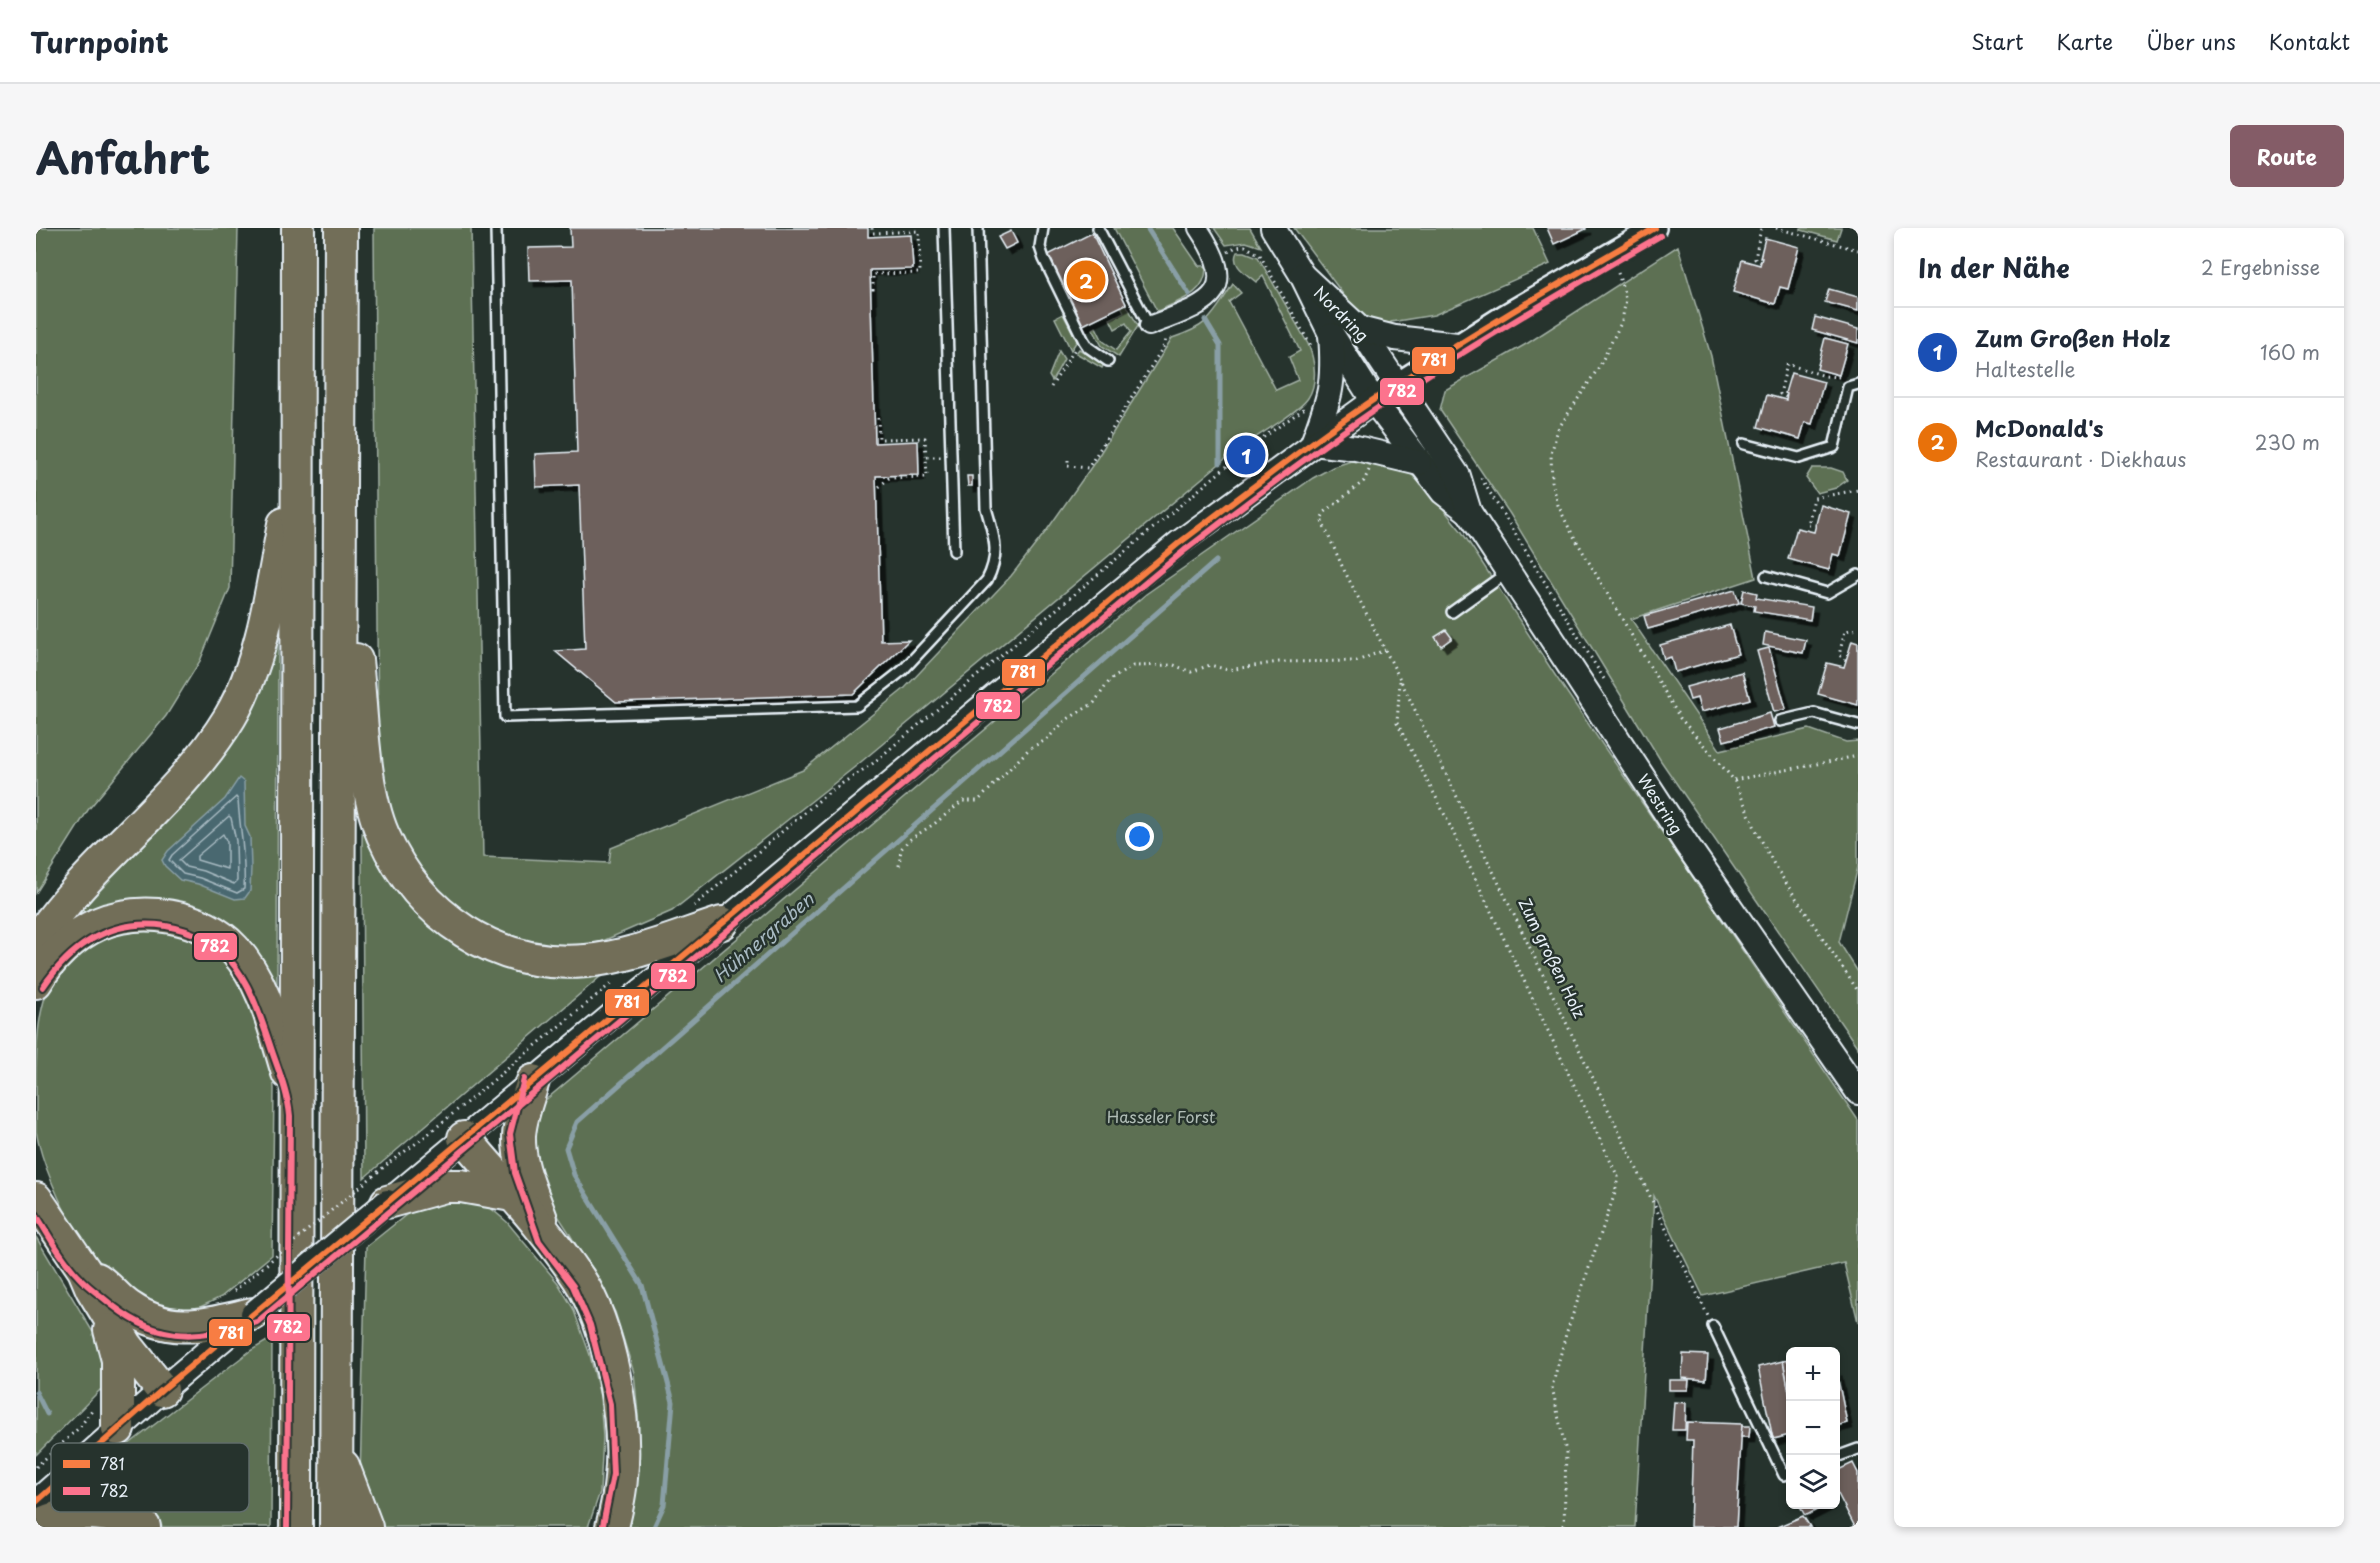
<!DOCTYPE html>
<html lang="de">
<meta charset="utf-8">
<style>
:root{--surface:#fff;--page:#f6f6f7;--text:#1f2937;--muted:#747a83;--line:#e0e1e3;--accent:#845c67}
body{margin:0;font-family:"Playpen Sans",sans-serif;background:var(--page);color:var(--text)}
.controls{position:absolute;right:18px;bottom:18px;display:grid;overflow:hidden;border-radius:9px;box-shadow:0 3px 9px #0003}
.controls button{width:54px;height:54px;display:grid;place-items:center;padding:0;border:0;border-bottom:2px solid var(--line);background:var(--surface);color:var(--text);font:30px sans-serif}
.you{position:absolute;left:1104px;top:609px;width:21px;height:21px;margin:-15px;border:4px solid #fff;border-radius:50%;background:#1a73e8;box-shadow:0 0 0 9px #1a73e833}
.badge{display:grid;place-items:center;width:39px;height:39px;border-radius:50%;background:var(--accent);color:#fff;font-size:20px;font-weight:700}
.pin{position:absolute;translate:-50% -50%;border:3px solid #fff;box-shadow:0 2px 6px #0006}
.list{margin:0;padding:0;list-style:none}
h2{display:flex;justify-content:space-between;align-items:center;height:78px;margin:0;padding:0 24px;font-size:26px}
h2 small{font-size:20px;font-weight:400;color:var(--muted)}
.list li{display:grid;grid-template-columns:39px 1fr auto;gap:18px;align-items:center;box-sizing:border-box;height:90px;padding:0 24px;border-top:2px solid var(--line)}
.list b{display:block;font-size:22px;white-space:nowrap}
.list p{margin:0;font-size:20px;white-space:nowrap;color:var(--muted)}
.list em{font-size:20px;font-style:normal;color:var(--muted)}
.icon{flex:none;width:33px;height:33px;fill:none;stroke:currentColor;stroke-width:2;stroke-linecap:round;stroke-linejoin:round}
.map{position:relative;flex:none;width:1822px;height:1299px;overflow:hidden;border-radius:9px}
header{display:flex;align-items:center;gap:36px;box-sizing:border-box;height:84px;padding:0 30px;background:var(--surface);border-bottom:2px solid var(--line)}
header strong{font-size:28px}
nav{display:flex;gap:33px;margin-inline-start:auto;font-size:21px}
.intro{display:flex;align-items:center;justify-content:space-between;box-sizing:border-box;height:144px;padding:0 36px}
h1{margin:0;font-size:42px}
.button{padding:15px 27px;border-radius:9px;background:var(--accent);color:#fff;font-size:21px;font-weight:700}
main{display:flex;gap:36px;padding:0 36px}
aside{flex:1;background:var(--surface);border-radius:9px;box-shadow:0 3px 9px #0003}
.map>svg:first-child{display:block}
.green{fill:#5d7052;stroke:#a2b0a5;stroke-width:1.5}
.water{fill:#496870;stroke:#899fa6;stroke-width:1.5}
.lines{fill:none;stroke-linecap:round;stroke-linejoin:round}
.shore{stroke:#a8bac2;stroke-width:1.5}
.stream{stroke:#899fa6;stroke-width:5}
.building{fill:#6d605b;stroke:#e8f1f8;stroke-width:1.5;filter:url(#shadow)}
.service-casing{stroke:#e8f1f8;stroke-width:14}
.minor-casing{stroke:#e8f1f8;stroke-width:22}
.tertiary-casing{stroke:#e8f1f8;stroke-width:26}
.secondary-casing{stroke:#e8f1f8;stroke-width:28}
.motorway-casing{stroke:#e8f1f8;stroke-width:36}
.path{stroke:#e8f1f8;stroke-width:3;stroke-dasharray:1.5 4.5;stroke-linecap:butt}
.service{stroke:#26332d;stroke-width:9}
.minor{stroke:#26332d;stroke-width:18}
.tertiary{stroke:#26332d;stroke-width:21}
.secondary{stroke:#26332d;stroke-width:24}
.motorway{stroke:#726e59;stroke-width:32}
.secondary-bridge-casing{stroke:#e8f1f8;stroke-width:28;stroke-linecap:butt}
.path-bridge{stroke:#e8f1f8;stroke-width:3;stroke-dasharray:1.5 4.5;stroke-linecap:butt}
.secondary-bridge{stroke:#26332d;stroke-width:24}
.bus-1-casing{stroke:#26332d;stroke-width:10}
.bus-2-casing{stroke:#26332d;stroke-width:10}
.bus-1{stroke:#f77d43;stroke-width:6}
.bus-2{stroke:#fc738d;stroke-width:6}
.labels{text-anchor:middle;stroke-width:5;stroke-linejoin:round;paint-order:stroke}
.street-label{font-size:16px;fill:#e8f1f8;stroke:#26332d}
.park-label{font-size:16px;fill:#b0bdb6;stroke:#26332d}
.water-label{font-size:18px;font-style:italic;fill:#a8bac2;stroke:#26332d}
.key{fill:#26332d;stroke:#606c6a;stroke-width:1.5}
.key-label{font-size:16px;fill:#e8f1f8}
.line-badge{stroke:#26332d;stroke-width:2}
.badge-label{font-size:16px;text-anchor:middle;font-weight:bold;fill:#fff}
</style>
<header>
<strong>Turnpoint</strong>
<nav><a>Start</a><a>Karte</a><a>Über uns</a><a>Kontakt</a></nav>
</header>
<div class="intro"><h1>Anfahrt</h1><a class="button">Route</a></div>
<main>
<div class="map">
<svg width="1822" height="1299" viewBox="0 0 1822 1299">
<defs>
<filter id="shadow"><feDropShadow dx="5.5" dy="5.5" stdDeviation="0" flood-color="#0009"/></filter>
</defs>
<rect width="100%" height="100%" fill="#26332d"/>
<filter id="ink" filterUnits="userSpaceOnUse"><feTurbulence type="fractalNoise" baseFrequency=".0167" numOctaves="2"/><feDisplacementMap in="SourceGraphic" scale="12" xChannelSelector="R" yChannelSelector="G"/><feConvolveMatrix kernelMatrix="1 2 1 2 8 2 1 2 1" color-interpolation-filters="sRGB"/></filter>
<g filter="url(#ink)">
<!-- green -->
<g class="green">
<polygon points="0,0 202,0 194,360 164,433 130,488 52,582 0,665"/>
<path d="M338,0H435L447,629L573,635L575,620L767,542L868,461L975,348L1011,302L1058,235L1136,110C1174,98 1176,88 1197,56L1205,65L1193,74L1240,162L1262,152L1253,129L1264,123L1227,48L1220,54C1211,46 1194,37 1201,24H1209L1222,29L1272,116C1279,132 1282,155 1272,170C1263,184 1216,211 1200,222L820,538L636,683L569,712L535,723L484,715L442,699L376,642L353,592L342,529Z"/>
<path d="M1078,0H1137L1163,38H1170C1171,66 1143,73 1121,83Z"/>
<polygon points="1178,0 1214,0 1225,19 1210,14 1190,17"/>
<polygon points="1258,0 1497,0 1514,36 1398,87 1355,94 1352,103 1321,85"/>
<polygon points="1765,0 1805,0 1801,12 1765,2"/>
<polygon points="1642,18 1675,128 1720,350 1595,391 1684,522 1773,501 1810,514 1822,513 1822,639 1803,714 1822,744 1822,820 1625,533 1474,286 1404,182 1409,162 1492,115"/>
<polygon points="1090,76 1102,98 1083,129 1066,118 1057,101 1060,99 1067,113 1080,122 1095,104 1090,95 1079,101 1074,91 1088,84 1085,78"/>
<polygon points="1027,86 1041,113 1035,122 1019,90"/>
<polygon points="1043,121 1068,136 1066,140 1040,125"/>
<polygon points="1023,123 1028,131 1016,153 1013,148"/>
<polygon points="1315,233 1358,237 1375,246 1395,266 1426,304 1519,447 1822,892 1822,1094 1808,1035 1667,1068 1618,968 1599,1299 590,1299 599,1261 603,1197 598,1145 579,1084 532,1003 505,962 490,920 506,875 1110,366 1277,250 1297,239"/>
<polygon points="1776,240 1795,240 1807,244 1811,252 1800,260 1781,265 1770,250"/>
<polygon points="233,413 242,414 241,755 232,756 147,684 0,732 52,657"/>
<polygon points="327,558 400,697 572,742 328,950 326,617"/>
<path d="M112,698L147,703L193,731L235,822L238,861L236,1027L185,1069L158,1082L122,1084C91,1059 62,1038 41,1005C25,979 5,933 0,903C0,890 0,875 0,862C0,821 0,773 23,739C47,711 77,704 112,698Z"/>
<polygon points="408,968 452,978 471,994 522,1055 537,1080 554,1127 564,1168 567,1209 564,1264 552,1299 342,1299 324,1251 330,1019 375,983"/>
<polygon points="0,1009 67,1121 65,1161 0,1227"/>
<polygon points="236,1110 235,1299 127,1299 106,1286 68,1271 48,1267 40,1257 214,1123"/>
</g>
<!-- water -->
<polygon class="water" points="203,550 208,554 209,598 214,609 215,640 214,663 209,670 199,671 162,656 144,652 129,638 126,632 132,623 189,571"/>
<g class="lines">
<!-- shore -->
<g class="shore">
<path d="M200,569L202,572C204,603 210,629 208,661L201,665L164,650L147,646L133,632L136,627Z"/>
<polygon points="193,588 195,590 200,613 201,653 198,656 167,643 150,639 143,632"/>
<polygon points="187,606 191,614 191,641 161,632 161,628"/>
</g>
<!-- stream -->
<g class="stream">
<polyline points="1111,0 1153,66"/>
<polyline points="1169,92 1184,117 1184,235"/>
<polyline points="0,1164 11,1186"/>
<polyline points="618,1299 628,1277 637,1174 606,1057 538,947 530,920 541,894 1180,333"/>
</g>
</g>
<!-- building -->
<g class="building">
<polygon points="534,0 832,0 832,9 875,7 877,41 834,42 839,215 882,213 883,247 840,248 845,413 873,412 817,466 580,474 519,423 549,421 543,257 500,259 499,226 541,224 536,52 493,53 492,20 535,19"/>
<polygon points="1511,0 1550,0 1550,1 1518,16"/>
<polygon points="975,3 981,15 969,21 962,9"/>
<polygon points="1056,5 1090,76 1045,98 1010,28"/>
<polygon points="1729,10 1763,19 1752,61 1744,59 1739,76 1697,64 1706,32 1724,37 1726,30 1724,30"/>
<polygon points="1793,61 1822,69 1822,83 1789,74"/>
<polygon points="1779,89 1822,101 1822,115 1776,102"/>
<polygon points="1789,110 1812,116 1803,147 1781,141"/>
<polygon points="1755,145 1788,154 1776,196 1769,194 1764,211 1722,199 1731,167 1750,172 1751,166 1749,165"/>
<polygon points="931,248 936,248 936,258 932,258"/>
<polygon points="1785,277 1815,286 1804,328 1797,326 1793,342 1752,331 1761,300 1778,304"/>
<polygon points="1699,362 1703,375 1612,401 1608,388"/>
<polygon points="1708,362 1721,365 1720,370 1776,379 1774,392 1718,383 1719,378 1705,375"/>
<polygon points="1694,397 1702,426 1639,444 1635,429 1628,431 1624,417"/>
<polygon points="1410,402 1416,410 1405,418 1399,409"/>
<polygon points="1729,404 1770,412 1767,425 1727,417"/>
<polygon points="1816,413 1822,415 1822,477 1782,466 1791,435 1808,439"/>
<polygon points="1733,420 1750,481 1738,484 1721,423"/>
<polygon points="1706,444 1714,471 1665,484 1661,470 1654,472 1650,459"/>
<polygon points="1734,485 1738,499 1688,513 1684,500"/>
<polygon points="1647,1126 1672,1127 1670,1152 1646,1150"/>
<polygon points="1754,1132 1754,1169 1747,1133"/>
<polygon points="1747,1133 1754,1169 1754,1207 1737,1211 1722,1139"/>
<polygon points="1800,1142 1811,1195 1800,1198"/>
<polygon points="1633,1152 1653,1152 1652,1162 1633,1162"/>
<polygon points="1638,1174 1650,1175 1649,1202 1636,1202"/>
<polygon points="1651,1194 1706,1196 1700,1299 1654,1299 1657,1212 1650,1212"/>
<polygon points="1706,1198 1714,1198 1713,1209 1705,1209"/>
<polygon points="1817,1235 1822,1245 1822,1299 1819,1299 1800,1262 1800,1243"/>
<polygon points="1763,1276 1792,1276 1771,1287 1768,1286"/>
<polygon points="1767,1288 1774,1299 1741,1299"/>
</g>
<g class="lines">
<defs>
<g id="service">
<path d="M460,0L469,489L821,478L867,442L951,352C965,324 958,309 950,280L942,0"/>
<polyline points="908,0 918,323"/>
<polyline points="1007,0 1004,19 1008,31 1048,113 1052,119 1072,133"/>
<polyline points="1062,0 1113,98"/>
<polyline points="1708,216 1763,230 1798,219 1812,159 1822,156"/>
<polyline points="1730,348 1791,365 1822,347"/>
<polyline points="1416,384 1472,344"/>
<polyline points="1744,493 1778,485 1822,497"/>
<polyline points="1677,1098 1748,1247 1754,1245"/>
<polyline points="1800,1229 1822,1221"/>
</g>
<path id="minor" d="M1113,98C1172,75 1207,67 1162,0"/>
<polyline id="tertiary" points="1361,156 1468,88 1619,0"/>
<g id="secondary">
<polyline points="1237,0 1266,47 1294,104 1337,172 1407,264 1433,284"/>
<polyline points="1266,47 1324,101 1422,248 1433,284 1651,617 1822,864"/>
<polyline points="1324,101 1359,110 1421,117"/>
<path d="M1277,215C1294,170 1299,155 1295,107"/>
<polyline points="1277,215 1320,220 1383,235"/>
<polyline points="357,970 1143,315 1361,156"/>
<polyline points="0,1274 126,1162 215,1087"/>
</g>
<g id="motorway">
<path d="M320,432C326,484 326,559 347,607C383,688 461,741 550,733C596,729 642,709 686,695"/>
<path d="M0,714C55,631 142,575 194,489C227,433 236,359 248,296"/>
<path d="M0,754C13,731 37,707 62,696C105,678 165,686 198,721C229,754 239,803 252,845"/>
<path d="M497,853C492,870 484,889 483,908C482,937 496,965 505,991"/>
<path d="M428,910C467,956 510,1001 543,1051C574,1098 591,1195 585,1250C584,1266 580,1283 576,1299"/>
<polyline points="0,971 48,1042 56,1061 91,1118 126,1162"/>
<polyline points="351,974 409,958 425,958 476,967"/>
<path d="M61,1051C73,1059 81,1071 93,1079C135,1109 171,1096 217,1086"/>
<polyline points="74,1102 82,1132 82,1201"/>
<polyline points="307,1238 330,1299"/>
<path d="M0,1298C38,1280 69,1281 108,1299"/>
<polyline points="260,1299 262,0"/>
<polyline points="300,1299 305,0"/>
</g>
</defs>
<!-- service casing -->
<use href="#service" class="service-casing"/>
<!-- minor casing -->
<use href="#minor" class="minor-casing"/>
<!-- tertiary casing -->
<use href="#tertiary" class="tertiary-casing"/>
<!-- secondary casing -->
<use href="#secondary" class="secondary-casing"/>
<!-- motorway casing -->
<use href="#motorway" class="motorway-casing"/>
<!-- path -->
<g class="path">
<polyline points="836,0 836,5 883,3 884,45 837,46 837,65"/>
<polyline points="1740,0 1822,22"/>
<polyline points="1192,24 1200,19 1209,18 1224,27 1275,118"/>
<polyline points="1725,34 1719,31 1725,0"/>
<polyline points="1582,45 1590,71 1586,93 1563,139 1522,201 1515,226 1516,253 1522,277 1533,300 1644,490 1698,552 1720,602 1740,640 1822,763"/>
<polyline points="1015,159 1039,121"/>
<polyline points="1750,169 1744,166 1751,136 1789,148 1805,149"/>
<polyline points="842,190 843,211 889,210 891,249 853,250 843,259"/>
<polyline points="891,229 905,229"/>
<polyline points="1032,232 1032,238 1052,240 1129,116 1130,109"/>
<polyline points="1333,242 1328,253 1289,284 1285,291 1307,340 1364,451 1672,1088"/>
<polyline points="1445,250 1568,451"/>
<polyline points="1780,297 1772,297 1778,270 1822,262"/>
<polyline points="1810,432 1803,427 1809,403 1822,401"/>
<polyline points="1364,453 1361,495 1404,577 1582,949 1579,965 1530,1106 1516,1159 1530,1224 1528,1299"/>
<polyline points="1698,552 1822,528"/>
<polyline points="863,638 865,621 873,612 898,596 927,573 942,573 994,520 1010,512 1030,492 1058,475 1074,452 1097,438 1138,437 1155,444 1174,437 1192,442 1243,434 1321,433 1349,422"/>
<polyline points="658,678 793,564 836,536 1215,218 1269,180"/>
<polyline points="354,934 386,911 577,754"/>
<polyline points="0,1239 44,1199 58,1179"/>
</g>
<!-- service -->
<use href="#service" class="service"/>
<!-- minor -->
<use href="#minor" class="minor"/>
<!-- tertiary -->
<use href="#tertiary" class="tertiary"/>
<!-- secondary -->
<use href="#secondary" class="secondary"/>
<!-- motorway -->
<use href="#motorway" class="motorway"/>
<defs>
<polyline id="secondary-bridge" points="217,1086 351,974"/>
</defs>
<!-- secondary-bridge casing -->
<use href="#secondary-bridge" class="secondary-bridge-casing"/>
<!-- path-bridge -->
<polyline class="path-bridge" points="198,1063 354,934"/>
<!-- secondary-bridge -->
<use href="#secondary-bridge" class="secondary-bridge"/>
<defs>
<path id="bus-1" d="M0,1274L126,1162L1143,315C1211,264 1278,211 1349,164C1437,105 1528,53 1619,0"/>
<g id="bus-2">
<path d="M7,759C37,715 76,690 130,698C154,702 177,713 193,731C216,757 226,794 237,826C244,846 252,866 254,888L251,1299"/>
<polyline points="488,851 474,906 479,945 503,1013 537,1058 554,1097 574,1176 577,1247 567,1297"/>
<path d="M0,987C13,1007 25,1031 42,1048C49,1056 58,1063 66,1069C120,1115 155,1113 221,1094L1149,322C1216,271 1284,218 1355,171C1442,113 1533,60 1624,8"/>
</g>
</defs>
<!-- bus-1 casing -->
<use href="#bus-1" class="bus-1-casing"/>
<!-- bus-2 casing -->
<use href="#bus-2" class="bus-2-casing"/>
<!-- bus-1 -->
<use href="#bus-1" class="bus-1"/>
<!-- bus-2 -->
<use href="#bus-2" class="bus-2"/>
</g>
</g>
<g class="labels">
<!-- street labels -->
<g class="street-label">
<text transform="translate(1305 86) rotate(45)" y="6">Nordring</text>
<text transform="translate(1624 576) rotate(57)" y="6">Westring</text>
<text transform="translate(1516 730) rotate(64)" y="6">Zum großen Holz</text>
</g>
<!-- park labels -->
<g class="park-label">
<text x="1125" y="895">Hasseler Forst</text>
</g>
<!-- water labels -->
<g class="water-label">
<text transform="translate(728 710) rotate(-41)" y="6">Hühnergraben</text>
</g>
</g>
<!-- legend -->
<rect x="15" y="1215" width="198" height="69" rx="9" class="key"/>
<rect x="27" y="1232" width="27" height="8" fill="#f77d43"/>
<rect x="27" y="1259" width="27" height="8" fill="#fc738d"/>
<g class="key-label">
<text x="64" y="1242">781</text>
<text x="64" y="1269">782</text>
</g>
<g class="line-badge">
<rect x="1375" y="118" width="45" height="29" rx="6" fill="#f77d43"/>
<rect x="1343" y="149" width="46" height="29" rx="6" fill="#fc738d"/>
<rect x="965" y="430" width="45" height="29" rx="6" fill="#f77d43"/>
<rect x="939" y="463" width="46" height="29" rx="6" fill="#fc738d"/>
<rect x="157" y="704" width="45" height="29" rx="6" fill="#fc738d"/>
<rect x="614" y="734" width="46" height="28" rx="6" fill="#fc738d"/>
<rect x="568" y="760" width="46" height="29" rx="6" fill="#f77d43"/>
<rect x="230" y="1085" width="45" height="29" rx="6" fill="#fc738d"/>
<rect x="172" y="1090" width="45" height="29" rx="6" fill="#f77d43"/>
</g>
<g class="badge-label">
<text x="1398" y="138">781</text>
<text x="1366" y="169">782</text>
<text x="987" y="450">781</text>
<text x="962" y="484">782</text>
<text x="179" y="724">782</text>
<text x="637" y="754">782</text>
<text x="591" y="780">781</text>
<text x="252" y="1105">782</text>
<text x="195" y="1111">781</text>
</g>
</svg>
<div class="controls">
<button>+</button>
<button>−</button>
<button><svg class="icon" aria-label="layers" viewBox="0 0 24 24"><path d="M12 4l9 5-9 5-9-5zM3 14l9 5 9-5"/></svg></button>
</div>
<div class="you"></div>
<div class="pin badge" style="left:1210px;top:227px;background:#1a4fb4">1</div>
<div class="pin badge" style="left:1050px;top:52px;background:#e8710a">2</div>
</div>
<aside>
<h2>In der Nähe<small>2 Ergebnisse</small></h2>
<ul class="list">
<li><span class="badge" style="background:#1a4fb4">1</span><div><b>Zum Großen Holz</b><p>Haltestelle</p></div><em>160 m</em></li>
<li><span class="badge" style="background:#e8710a">2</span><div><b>McDonald's</b><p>Restaurant · Diekhaus</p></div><em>230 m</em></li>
</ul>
</aside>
</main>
